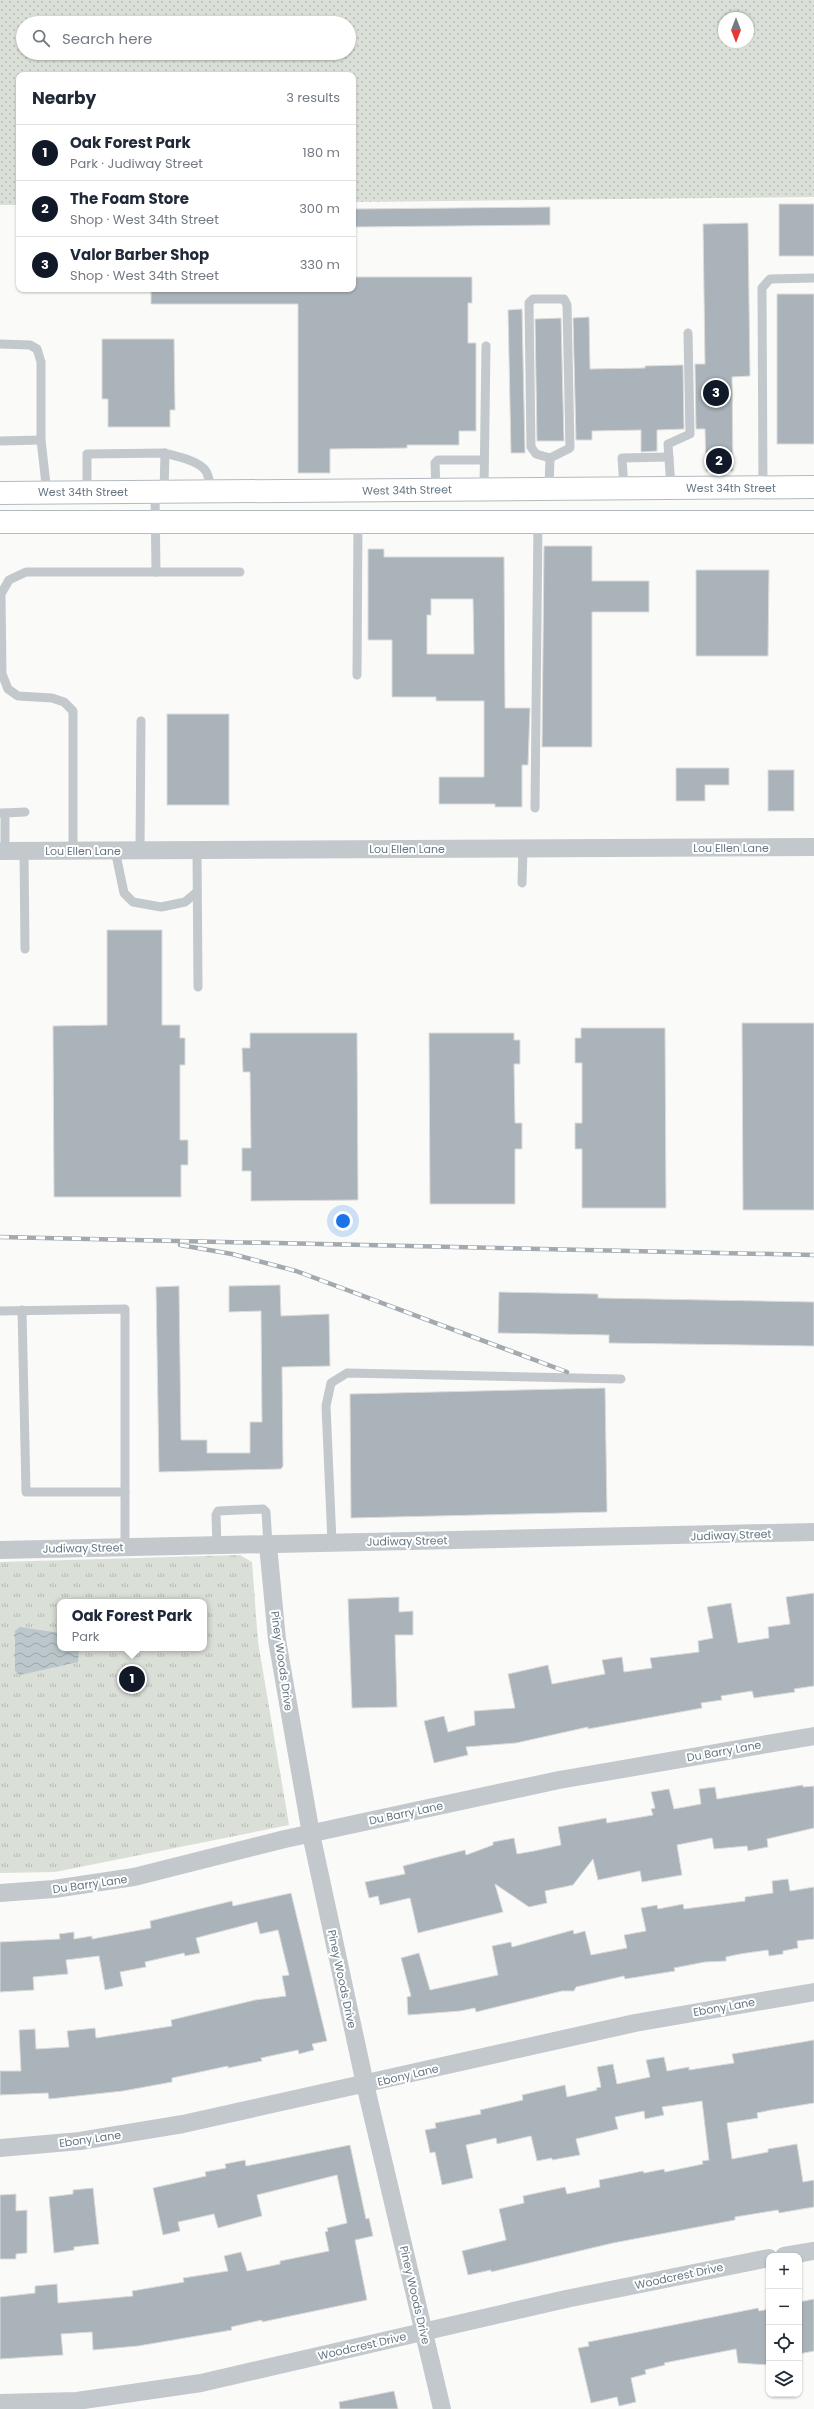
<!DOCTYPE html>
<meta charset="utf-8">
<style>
:root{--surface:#fff;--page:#f6f6f7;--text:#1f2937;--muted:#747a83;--line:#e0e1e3;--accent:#111827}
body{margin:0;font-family:Poppins,sans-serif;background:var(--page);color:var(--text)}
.controls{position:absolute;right:12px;bottom:12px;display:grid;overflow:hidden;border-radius:8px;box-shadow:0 1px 3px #0004}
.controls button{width:36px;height:36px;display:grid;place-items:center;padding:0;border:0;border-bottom:1px solid var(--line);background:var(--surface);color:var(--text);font:20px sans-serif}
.compass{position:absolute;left:718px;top:12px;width:36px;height:36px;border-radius:50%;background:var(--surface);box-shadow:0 1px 3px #0004;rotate:180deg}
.you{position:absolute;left:343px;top:1221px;width:14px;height:14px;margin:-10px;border:3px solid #fff;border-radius:50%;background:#1a73e8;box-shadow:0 0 0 6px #1a73e833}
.badge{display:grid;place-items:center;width:26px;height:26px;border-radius:50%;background:var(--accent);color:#fff;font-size:13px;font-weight:700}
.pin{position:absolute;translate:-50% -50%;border:2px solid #fff;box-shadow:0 1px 4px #0006}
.popup{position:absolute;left:57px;top:1599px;width:150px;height:52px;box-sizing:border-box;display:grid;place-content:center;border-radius:8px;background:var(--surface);filter:drop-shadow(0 1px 3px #0005);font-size:13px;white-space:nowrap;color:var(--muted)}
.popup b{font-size:15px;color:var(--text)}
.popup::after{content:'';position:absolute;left:50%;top:100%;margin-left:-8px;border:8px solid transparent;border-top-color:var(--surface)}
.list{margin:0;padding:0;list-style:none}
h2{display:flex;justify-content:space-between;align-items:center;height:52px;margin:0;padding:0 16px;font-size:17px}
h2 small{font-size:13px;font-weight:400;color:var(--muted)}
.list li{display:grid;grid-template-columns:26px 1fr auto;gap:12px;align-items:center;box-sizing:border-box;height:56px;padding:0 16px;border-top:1px solid var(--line)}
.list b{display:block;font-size:15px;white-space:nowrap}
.list p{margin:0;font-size:13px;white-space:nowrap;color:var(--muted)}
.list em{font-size:13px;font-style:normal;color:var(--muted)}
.icon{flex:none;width:22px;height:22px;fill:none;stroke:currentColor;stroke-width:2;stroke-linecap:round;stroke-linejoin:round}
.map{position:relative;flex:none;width:814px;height:2409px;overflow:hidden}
.search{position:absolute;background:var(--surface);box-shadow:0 1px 3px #0004;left:16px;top:16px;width:340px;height:44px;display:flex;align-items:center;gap:10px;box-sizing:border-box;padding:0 14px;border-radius:22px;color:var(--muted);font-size:15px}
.panel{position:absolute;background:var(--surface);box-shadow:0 1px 3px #0004;left:16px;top:72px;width:340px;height:220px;border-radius:8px}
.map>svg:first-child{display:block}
.grass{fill:url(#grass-dots);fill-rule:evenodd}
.park{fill:url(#park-tufts);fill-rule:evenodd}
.water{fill:url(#water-waves)}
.building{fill:#aab3b9;stroke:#dcdcda;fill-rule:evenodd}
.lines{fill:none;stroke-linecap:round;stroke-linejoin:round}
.secondary-casing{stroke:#b3babf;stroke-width:24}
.service{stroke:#c3c8cc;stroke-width:9}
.minor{stroke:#c3c8cc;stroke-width:18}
.secondary{stroke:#fff;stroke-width:22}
.rail-casing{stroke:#a2aab0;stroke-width:4.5}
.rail{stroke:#fff;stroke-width:3;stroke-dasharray:9;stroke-linecap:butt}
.labels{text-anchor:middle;stroke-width:4;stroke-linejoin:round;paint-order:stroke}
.street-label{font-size:11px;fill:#657683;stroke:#fff}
</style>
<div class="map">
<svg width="814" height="2409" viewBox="0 0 814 2409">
<defs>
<pattern id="grass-dots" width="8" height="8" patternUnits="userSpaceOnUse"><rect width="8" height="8" fill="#dadfd7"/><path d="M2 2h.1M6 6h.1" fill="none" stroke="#b4b9b4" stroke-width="1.8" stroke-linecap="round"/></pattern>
<pattern id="park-tufts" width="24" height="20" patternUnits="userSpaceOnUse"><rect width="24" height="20" fill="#dadfd7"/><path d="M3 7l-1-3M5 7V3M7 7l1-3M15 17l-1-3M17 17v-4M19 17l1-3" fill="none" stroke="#b4b9b4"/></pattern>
<pattern id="water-waves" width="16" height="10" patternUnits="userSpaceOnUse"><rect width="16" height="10" fill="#bbc7cb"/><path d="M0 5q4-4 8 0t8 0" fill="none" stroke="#9ca6aa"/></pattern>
</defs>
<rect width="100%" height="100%" fill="#fafaf8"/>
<!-- grass -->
<path class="grass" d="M0,0H814V197L353,202V75H19V205H0ZM724,18H748V42H724ZM23,23H349V53H23Z"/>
<!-- park -->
<path class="park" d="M240,1555L252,1562L258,1642L289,1825L55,1872L0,1873V1562ZM60,1602H204V1648H60Z"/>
<!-- water -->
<polygon class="water" points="20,1627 60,1633 60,1648 79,1648 78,1662 20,1675 15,1671 15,1631"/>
<!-- building -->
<g class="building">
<rect x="779" y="204" width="35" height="52"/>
<polygon points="550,207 550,225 353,227 353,209"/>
<polygon points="748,223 750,376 732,377 733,471 706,471 705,429 696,429 695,364 705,364 703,224"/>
<polygon points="353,277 472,277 472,303 468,303 468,343 476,343 476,431 459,431 459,445 407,445 407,448 330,449 330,473 298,473 298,304 151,304 151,289 353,289"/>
<rect x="777" y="294" width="37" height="150"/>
<polygon points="522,309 525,453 511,453 508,310"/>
<polygon points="589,317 590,369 645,368 645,366 683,365 684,429 657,430 657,451 641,452 641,430 592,431 592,440 576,440 573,318"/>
<polygon points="561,318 564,441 537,441 535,319"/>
<polygon points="102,339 174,339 175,410 170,410 170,427 108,427 108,399 102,399"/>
<polygon points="544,546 592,546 592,581 649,581 649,612 592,612 592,747 542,747"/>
<path d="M368,549H384V557H504L505,708H530L528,765H522V807H495V804H439V777H484V701H436V697H392V640H368ZM431,599H473L474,654H427V615H431Z"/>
<polygon points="696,570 769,570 768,656 696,656"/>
<rect x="167" y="714" width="62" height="91"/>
<polygon points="676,768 729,768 729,785 705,785 705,801 676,801"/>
<rect x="768" y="770" width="26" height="41"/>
<polygon points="107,930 162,930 162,1025 180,1025 180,1038 185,1038 185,1065 180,1065 180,1140 188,1140 188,1165 181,1165 181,1197 54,1197 53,1026 107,1025"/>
<polygon points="742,1023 814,1023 814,1210 743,1210"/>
<polygon points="581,1028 665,1028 666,1208 582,1208 582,1149 575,1149 575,1123 582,1123 582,1063 575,1063 575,1038 581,1038"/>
<polygon points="250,1033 357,1033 358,1200 251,1201 251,1171 242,1171 242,1148 251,1148 250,1072 243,1072 242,1048 250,1048"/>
<polygon points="429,1033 514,1033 514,1040 520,1040 520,1064 514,1064 515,1123 522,1123 522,1149 515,1149 515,1204 430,1204"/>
<polygon points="280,1285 281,1316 329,1314 330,1366 282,1367 283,1466 281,1469 159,1472 156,1287 179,1286 181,1440 207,1440 207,1453 250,1453 250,1422 262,1422 261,1311 229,1312 229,1286"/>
<polygon points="499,1292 598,1294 598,1298 814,1302 814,1346 609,1343 609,1335 498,1333"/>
<polygon points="605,1388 607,1512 351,1518 350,1394"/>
<polygon points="814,1593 814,1686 794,1689 795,1692 754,1698 752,1691 721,1696 722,1700 701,1703 702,1708 588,1729 588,1727 516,1743 466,1747 468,1755 434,1763 424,1721 444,1716 448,1732 475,1725 474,1711 515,1708 508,1674 548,1665 552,1684 605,1674 602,1660 622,1657 624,1672 652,1668 650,1658 699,1652 698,1641 713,1638 707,1607 731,1603 738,1643 769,1638 768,1627 790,1624 786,1597"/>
<polygon points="399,1597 399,1612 413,1611 413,1635 395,1635 397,1707 352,1708 348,1599"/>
<polygon points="803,1785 803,1787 814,1786 814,1828 767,1839 768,1847 748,1851 747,1846 714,1849 712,1838 677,1845 682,1875 642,1882 640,1871 598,1880 593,1859 573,1885 545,1891 547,1903 529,1907 495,1884 503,1912 418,1933 410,1898 380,1905 378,1896 369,1898 365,1882 405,1874 403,1866 465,1850 466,1855 493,1845 493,1842 514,1838 517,1854 534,1851 561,1845 558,1827 606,1818 607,1823 653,1815 651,1809 655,1808 651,1792 669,1789 674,1809 701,1804 699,1789 715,1787 717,1799"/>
<polygon points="788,1879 790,1891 814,1887 814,1939 797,1941 798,1948 783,1951 783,1954 769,1956 768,1950 740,1954 726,1957 726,1961 705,1962 674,1968 675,1971 625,1979 624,1976 576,1987 574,1991 562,1991 476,2012 475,2008 460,2011 408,2015 407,1997 411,1996 401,1958 419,1953 430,1990 498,1975 492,1946 511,1942 512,1947 573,1930 574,1934 585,1931 591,1955 627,1948 624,1935 646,1931 641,1908 657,1905 658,1909 683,1904 684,1909 745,1901 745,1897 773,1893 772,1881"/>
<polygon points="291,1893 327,2041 312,2044 314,2050 299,2054 298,2050 261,2058 262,2061 228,2068 228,2066 172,2078 172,2082 123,2091 49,2099 48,2093 0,2095 0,2071 21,2071 19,2030 35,2029 36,2049 69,2047 67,2031 95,2028 96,2038 172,2026 171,2020 255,2000 286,1996 282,1976 289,1975 278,1930 260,1934 257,1922 196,1938 200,1953 185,1956 184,1953 145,1962 146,1967 120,1972 123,1986 105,1990 99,1956 66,1960 68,1974 33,1977 34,1990 0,1992 0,1942 60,1939 59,1934 74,1932 74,1939 92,1936 92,1939 151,1928 150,1921 232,1901 233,1906"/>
<polygon points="814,2040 814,2103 771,2110 757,2113 758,2118 727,2123 732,2159 768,2152 768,2149 797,2144 803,2182 814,2180 814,2207 779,2213 778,2210 735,2217 735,2220 613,2243 491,2272 491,2270 468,2275 462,2251 506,2240 499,2209 524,2203 523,2196 565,2187 567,2194 600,2187 599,2180 643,2171 644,2173 664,2169 665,2172 703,2164 702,2161 709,2160 702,2101 662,2107 664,2115 645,2119 644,2111 615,2117 618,2129 576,2139 580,2155 552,2160 552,2158 537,2161 531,2136 497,2144 496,2138 466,2145 473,2178 442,2185 435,2152 430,2153 425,2130 436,2128 435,2123 481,2114 480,2110 523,2100 522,2095 565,2085 567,2097 597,2090 596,2088 601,2087 597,2067 613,2064 617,2084 650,2077 646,2060 664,2057 667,2071 689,2067 689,2070 734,2063 732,2054"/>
<polygon points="350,2145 366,2219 369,2218 373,2236 355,2240 367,2300 262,2322 262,2320 231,2327 232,2330 138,2346 93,2350 92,2332 61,2334 63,2355 0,2359 0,2297 35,2293 35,2286 57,2284 58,2303 133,2296 132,2291 184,2282 183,2278 228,2271 224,2256 241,2252 247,2271 280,2264 280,2261 329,2251 325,2232 328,2231 327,2228 347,2223 337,2175 257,2195 262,2216 218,2228 214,2214 178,2222 180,2231 163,2235 153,2188 206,2176 205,2172 226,2168 225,2164 245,2160 246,2166"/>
<polygon points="93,2188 99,2244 74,2247 74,2250 54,2253 49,2197 73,2194 73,2190"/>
<polygon points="16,2194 16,2211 27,2210 27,2253 16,2254 16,2259 0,2259 0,2195"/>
<polygon points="814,2299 814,2351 799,2354 799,2302"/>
<polygon points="758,2308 759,2311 769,2309 769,2365 738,2363 736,2349 664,2363 665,2365 645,2370 646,2374 631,2378 636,2402 619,2406 617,2397 591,2403 578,2348 589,2346 588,2342"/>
<polygon points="394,2391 398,2409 340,2409 339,2402"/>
</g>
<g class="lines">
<defs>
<g id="secondary">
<polyline points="0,493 814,487"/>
<polyline points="0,522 814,522"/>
</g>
</defs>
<!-- secondary casing -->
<use href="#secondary" class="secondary-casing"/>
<!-- service -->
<g class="service">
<polygon points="533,299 564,299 567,305 570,448 550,458 536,454 531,447 529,303"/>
<polyline points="0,344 30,345 37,349 41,362 41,440 47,493"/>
<polyline points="0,441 41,440"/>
<path d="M165,453C177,457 205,461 208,476C210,481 209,487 210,492"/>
<polyline points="549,488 550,458"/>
<polyline points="624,488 622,458 669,457"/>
<polyline points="671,488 668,444 690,434 688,333"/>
<polyline points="763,488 762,288 770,279 814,278"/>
<polyline points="436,489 435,463 438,460 484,460"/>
<polyline points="484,489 486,346"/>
<polyline points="87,492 87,454 165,453 164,492"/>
<polyline points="155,492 156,572"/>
<polyline points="357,675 358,522"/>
<polyline points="535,808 538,522"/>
<polyline points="0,813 5,813 5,851"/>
<polyline points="5,813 25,812"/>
<polyline points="115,850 124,893 133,902 161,907 185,902 197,892"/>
<polyline points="140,850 141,721"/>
<polyline points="197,850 198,987"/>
<polyline points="24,851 25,949"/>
<polyline points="73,851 73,711 64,702 52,698 18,696 8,689 2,674 1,594 9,580 26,572 240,572"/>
<polyline points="522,883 523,848"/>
<polyline points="22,1310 26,1492 125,1492"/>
<polyline points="0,1311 125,1309 125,1547"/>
<polyline points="332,1542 326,1406 331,1383 347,1373 621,1379"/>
<polyline points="217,1546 216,1515 218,1511 263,1509 266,1512 268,1545"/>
</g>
<!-- minor -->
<g class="minor">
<polyline points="0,851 814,847"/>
<polyline points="268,1545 277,1640 311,1834 365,2084 442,2409"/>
<polyline points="0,1550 814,1532"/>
<polyline points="0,1893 54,1889 134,1877 285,1839 559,1780 814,1736"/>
<polyline points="0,2148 80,2141 183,2124 635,2023 814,1992"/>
<polyline points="784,2256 814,2251"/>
<polyline points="0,2403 77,2401 201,2383 566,2299 769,2258"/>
</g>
<!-- secondary -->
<use href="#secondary" class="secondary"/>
<defs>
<g id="rail">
<polyline points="0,1237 814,1255"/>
<polyline points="180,1245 232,1254 296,1271 567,1372"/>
</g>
</defs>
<!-- rail casing -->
<use href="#rail" class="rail-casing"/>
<!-- rail -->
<use href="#rail" class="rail"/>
</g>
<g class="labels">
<!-- street labels -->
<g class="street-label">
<text x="731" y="492">West 34th Street</text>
<text transform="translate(407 490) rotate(-1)" y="4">West 34th Street</text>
<text x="83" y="496">West 34th Street</text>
<text x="731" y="852">Lou Ellen Lane</text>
<text x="407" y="853">Lou Ellen Lane</text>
<text x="83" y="855">Lou Ellen Lane</text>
<text transform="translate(731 1535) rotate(-2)" y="4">Judiway Street</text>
<text transform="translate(407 1541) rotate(-1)" y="4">Judiway Street</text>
<text transform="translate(83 1548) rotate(-1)" y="4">Judiway Street</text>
<text transform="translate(282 1661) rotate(82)" y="4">Piney Woods Drive</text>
<text transform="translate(724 1751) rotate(-10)" y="4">Du Barry Lane</text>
<text transform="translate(406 1813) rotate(-12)" y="4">Du Barry Lane</text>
<text transform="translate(90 1884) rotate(-8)" y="4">Du Barry Lane</text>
<text transform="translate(342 1979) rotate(78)" y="4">Piney Woods Drive</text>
<text transform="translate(724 2007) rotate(-10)" y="4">Ebony Lane</text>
<text transform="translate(408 2075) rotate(-13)" y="4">Ebony Lane</text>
<text transform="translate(90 2139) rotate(-8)" y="4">Ebony Lane</text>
<text transform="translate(679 2276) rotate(-12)" y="4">Woodcrest Drive</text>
<text transform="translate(415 2295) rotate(77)" y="4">Piney Woods Drive</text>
<text transform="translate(362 2346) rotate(-13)" y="4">Woodcrest Drive</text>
</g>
</g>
</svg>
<div class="controls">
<button>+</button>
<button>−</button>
<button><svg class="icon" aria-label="locate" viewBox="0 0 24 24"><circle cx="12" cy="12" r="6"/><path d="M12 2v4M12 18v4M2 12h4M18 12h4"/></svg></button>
<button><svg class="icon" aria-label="layers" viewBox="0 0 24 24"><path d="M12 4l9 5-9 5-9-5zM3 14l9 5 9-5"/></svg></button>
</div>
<svg class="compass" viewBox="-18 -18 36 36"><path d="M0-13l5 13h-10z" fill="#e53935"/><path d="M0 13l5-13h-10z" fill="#747a83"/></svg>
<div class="you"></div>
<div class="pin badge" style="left:132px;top:1679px">1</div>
<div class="popup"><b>Oak Forest Park</b>Park</div>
<div class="pin badge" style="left:719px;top:461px">2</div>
<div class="pin badge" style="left:716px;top:393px">3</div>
<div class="search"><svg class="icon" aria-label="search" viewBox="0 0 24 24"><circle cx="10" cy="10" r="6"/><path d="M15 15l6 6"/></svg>Search here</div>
<section class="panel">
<h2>Nearby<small>3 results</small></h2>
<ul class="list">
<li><span class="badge">1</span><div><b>Oak Forest Park</b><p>Park · Judiway Street</p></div><em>180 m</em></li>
<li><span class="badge">2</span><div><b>The Foam Store</b><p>Shop · West 34th Street</p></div><em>300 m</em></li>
<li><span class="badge">3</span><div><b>Valor Barber Shop</b><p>Shop · West 34th Street</p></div><em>330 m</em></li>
</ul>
</section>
</div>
